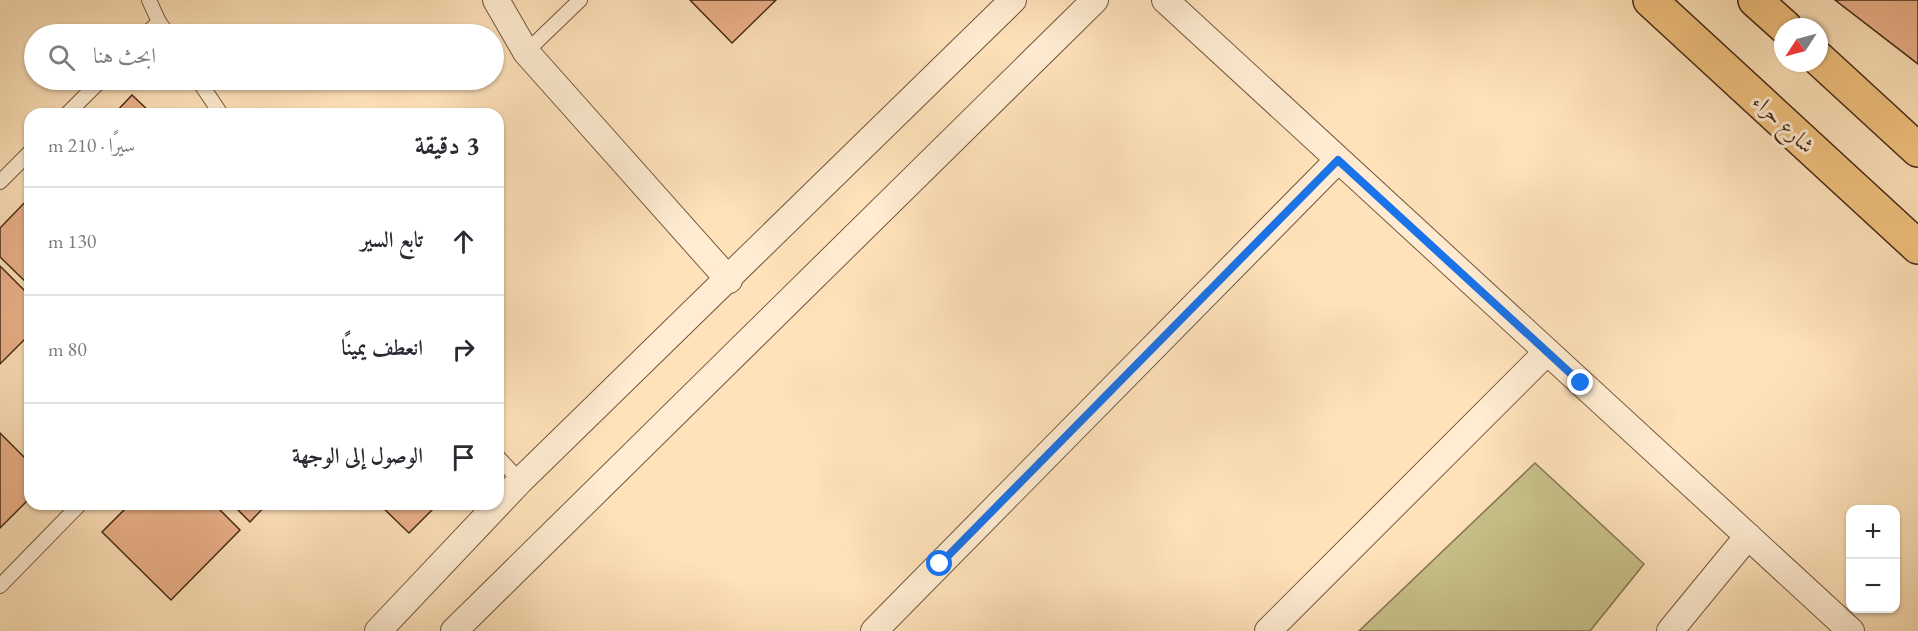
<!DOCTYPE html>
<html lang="ar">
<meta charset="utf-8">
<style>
:root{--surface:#fff;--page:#f7f7f7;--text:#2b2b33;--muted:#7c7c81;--line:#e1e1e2}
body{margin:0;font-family:"EB Garamond",Amiri,serif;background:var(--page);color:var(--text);direction:rtl}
.controls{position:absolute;right:18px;bottom:18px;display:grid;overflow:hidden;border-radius:12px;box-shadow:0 2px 4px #0004}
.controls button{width:54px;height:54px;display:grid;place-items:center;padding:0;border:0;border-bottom:2px solid var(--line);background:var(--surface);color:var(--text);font:30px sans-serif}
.compass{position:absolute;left:1774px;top:18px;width:54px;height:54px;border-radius:50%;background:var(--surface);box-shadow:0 2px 4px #0004;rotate:234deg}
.stop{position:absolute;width:18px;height:18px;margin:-14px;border:4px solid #1a73e8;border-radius:50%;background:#fff}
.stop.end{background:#1a73e8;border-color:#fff;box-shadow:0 2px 6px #0008}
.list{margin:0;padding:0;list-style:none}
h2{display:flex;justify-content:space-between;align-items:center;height:78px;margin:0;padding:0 24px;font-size:26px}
h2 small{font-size:20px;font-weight:400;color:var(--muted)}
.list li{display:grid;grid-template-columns:39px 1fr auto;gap:18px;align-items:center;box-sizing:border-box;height:108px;padding:0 24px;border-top:2px solid var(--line)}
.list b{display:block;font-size:22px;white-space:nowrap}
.list em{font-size:20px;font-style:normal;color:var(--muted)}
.icon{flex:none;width:33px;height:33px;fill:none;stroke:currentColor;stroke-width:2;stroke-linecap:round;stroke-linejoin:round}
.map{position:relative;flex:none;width:1918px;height:631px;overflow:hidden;direction:ltr}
.search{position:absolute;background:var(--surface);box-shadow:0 2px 4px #0004;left:24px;top:24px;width:480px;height:66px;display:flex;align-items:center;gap:15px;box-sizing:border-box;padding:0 21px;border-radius:33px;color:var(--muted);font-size:22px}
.panel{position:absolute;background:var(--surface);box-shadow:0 2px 4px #0004;left:24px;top:108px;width:480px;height:402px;border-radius:18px;direction:rtl}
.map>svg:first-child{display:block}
.green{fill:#c8c18a;stroke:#867550;stroke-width:1.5}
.building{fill:#edb28b;stroke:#452915;stroke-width:1.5}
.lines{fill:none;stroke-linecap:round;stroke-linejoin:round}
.lane-casing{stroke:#74573e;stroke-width:16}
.street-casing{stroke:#74573e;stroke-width:28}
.primary-casing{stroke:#452915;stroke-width:36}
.lane{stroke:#ffecd2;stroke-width:14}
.street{stroke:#ffecd2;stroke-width:26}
.primary{stroke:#f0c17d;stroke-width:33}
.route{stroke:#1a73e8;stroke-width:8}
.labels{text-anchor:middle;stroke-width:6;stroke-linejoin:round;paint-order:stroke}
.street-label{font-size:22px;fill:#452915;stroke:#ffecd2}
</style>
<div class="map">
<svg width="1918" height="631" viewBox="0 0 1918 631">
<rect width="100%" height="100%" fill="#ffe2ba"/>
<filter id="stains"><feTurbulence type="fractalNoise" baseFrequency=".00333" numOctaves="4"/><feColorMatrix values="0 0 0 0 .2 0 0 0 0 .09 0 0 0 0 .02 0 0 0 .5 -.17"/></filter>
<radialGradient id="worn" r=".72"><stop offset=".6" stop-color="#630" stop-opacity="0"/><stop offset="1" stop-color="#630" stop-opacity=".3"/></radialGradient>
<!-- green -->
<polygon class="green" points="1535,463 1644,564 1590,631 1359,631"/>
<!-- building -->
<g class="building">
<polygon points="690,0 776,0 732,43"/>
<polygon points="1835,0 1918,0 1918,64"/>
<polygon points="132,95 152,114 114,114"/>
<polygon points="30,197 30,286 0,257 0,228"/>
<polygon points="0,266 30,296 30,334 0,364"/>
<polygon points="0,433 30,463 30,498 0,528"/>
<polygon points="130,504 214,504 240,530 171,600 102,532"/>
<polygon points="232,504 267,504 250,522"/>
<polygon points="379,504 438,504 409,533"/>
</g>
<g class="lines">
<defs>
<g id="lane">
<polyline points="149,0 159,22 168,34"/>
<polyline points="146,34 159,22"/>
<polyline points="526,52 580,0"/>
<polyline points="198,80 221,114"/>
<polyline points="67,114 101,80"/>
<polyline points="0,182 30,152"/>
<polyline points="498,457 520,481"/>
<polyline points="0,586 80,504"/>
</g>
<g id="street">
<polyline points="496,0 526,52 729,280"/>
<polyline points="1165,0 1851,631"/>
<polyline points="378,631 520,481 1013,0"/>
<polyline points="454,631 1095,0"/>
<polyline points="874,631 1338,160"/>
<polyline points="1268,631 1547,352"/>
<polyline points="1670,631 1748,536"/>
</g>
<g id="primary">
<polyline points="1650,0 1918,247"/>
<polyline points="1755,0 1785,27"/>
<polyline points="1819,59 1918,150"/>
</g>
</defs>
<!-- lane casing -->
<use href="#lane" class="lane-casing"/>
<!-- street casing -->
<use href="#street" class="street-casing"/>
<!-- primary casing -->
<use href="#primary" class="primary-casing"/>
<!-- lane -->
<use href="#lane" class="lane"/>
<!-- street -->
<use href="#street" class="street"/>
<!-- primary -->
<use href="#primary" class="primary"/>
</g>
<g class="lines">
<!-- route -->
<polyline class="route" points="940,564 1338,160 1581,383"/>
</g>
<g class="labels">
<!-- street labels -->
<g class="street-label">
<text transform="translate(1784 123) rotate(43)" y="8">شارع حراء</text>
</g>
</g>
<rect width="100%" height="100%" filter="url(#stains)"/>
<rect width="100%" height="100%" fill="url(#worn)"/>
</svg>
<div class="controls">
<button>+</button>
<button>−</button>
</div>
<svg class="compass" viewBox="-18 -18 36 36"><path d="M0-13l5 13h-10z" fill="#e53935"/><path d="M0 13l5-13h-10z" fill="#7c7c81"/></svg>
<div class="stop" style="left:940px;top:564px"></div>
<div class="stop end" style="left:1581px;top:383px"></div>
<div class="search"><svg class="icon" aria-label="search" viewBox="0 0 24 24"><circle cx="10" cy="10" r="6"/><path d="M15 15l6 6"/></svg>ابحث هنا</div>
<section class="panel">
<h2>3 دقيقة<small>سيرًا · 210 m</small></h2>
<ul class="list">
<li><svg class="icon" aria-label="ahead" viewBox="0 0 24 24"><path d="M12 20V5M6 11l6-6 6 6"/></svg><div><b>تابع السير</b></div><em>130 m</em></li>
<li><svg class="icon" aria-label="right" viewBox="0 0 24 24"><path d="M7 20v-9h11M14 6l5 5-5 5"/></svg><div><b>انعطف يمينًا</b></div><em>80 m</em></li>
<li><svg class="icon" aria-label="arrive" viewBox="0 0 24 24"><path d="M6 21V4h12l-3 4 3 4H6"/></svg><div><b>الوصول إلى الوجهة</b></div></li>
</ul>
</section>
</div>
